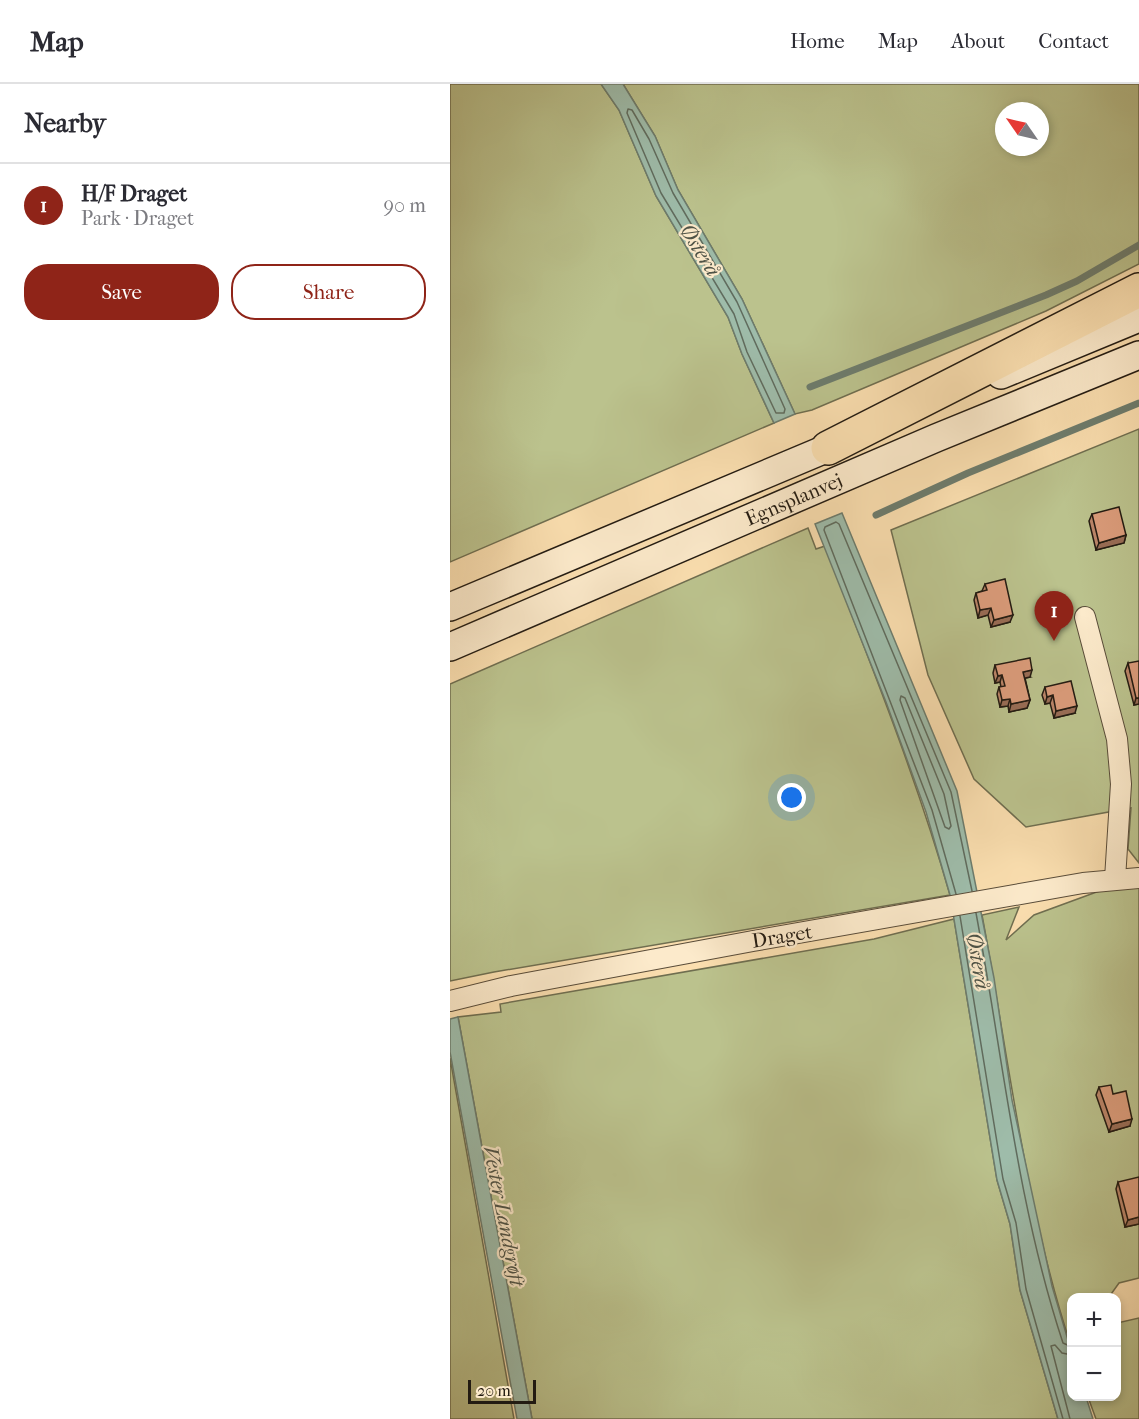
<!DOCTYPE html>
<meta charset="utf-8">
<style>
:root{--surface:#fff;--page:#f2f2f3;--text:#2b2b33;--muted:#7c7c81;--line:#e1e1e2;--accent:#8f2418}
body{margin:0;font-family:"IM FELL French Canon",serif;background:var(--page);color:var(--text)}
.controls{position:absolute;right:18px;bottom:18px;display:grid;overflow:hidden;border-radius:12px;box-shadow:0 3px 9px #0003}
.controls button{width:54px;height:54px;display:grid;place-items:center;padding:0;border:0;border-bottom:2px solid var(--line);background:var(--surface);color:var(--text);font:30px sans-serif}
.compass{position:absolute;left:545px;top:18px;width:54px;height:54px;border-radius:50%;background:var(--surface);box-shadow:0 3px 9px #0003;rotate:304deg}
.scale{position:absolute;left:18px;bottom:15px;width:68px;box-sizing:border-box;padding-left:6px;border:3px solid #231b12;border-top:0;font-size:16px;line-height:21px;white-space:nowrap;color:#231b12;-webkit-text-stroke:4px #fceacb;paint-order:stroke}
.you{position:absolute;left:342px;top:714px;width:21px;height:21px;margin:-15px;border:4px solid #fff;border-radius:50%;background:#1a73e8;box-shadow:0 0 0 9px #1a73e833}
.badge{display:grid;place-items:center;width:39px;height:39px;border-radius:50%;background:var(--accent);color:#fff;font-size:20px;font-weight:700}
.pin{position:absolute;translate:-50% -50px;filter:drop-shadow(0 2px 3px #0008)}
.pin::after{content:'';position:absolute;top:32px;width:21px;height:18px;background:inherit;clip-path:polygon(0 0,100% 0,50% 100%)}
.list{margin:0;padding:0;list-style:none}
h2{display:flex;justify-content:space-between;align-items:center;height:78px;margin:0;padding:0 24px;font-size:26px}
h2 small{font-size:20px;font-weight:400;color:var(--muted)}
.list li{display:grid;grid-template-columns:39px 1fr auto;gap:18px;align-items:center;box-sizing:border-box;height:84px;padding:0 24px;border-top:2px solid var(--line)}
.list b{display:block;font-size:22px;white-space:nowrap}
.list p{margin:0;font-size:20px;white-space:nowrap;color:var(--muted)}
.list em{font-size:20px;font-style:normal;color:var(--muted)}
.actions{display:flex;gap:12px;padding:18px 24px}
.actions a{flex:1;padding:14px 0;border:2px solid var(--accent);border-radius:24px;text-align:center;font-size:21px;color:var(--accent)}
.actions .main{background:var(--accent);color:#fff}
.map{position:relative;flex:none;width:689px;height:1335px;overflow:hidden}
header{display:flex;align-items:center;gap:36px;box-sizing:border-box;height:84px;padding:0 30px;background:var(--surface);border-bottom:2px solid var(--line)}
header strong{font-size:28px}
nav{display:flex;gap:33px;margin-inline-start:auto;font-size:21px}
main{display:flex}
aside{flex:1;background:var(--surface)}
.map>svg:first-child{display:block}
.green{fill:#bbc28d;stroke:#6f6e50;stroke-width:1.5;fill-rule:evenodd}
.water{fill:#9ebcaa;stroke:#6d7c6d;stroke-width:1.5}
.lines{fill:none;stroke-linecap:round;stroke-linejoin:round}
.shore{stroke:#606c5e;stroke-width:1.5}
.stream{stroke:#6d7c6d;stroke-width:7}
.minor-casing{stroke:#594c39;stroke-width:22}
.secondary-casing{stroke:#231b12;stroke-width:30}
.motorway-casing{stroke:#231b12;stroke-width:36}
.minor{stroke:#fceacb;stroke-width:20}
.secondary{stroke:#fceacb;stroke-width:27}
.motorway{stroke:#fadeaf;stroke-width:33}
.wall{fill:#bc866a;stroke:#231b12;stroke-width:1.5}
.shaded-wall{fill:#996d56;stroke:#231b12;stroke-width:1.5}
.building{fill:#db9c7b;stroke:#231b12;stroke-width:1.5}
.labels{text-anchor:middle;stroke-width:4.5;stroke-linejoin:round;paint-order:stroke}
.street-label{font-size:20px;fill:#231b12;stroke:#fceacb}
.water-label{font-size:21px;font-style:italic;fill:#4e5347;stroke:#fceacb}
</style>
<header>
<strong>Map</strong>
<nav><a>Home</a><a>Map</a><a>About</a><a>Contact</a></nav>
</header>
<main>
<aside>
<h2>Nearby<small></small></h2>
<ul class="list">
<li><span class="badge">1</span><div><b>H/F Draget</b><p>Park · Draget</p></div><em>90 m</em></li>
</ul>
<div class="actions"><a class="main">Save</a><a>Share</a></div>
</aside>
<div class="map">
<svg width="689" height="1335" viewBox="0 0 689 1335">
<rect width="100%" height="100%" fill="#fadeaf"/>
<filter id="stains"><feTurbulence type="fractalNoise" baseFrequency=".00333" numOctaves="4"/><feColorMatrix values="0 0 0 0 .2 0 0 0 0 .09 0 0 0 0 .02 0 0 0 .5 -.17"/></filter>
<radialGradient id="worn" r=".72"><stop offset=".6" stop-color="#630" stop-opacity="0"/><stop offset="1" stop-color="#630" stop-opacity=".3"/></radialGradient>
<!-- green -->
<g class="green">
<polygon points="0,0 151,0 169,26 206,112 278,233 292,270 324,339 0,478"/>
<path d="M173,0H689V180L596,227L362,326L345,330L292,215L228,106L205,52ZM554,27H590V63H554Z"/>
<polygon points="689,345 689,779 678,765 681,724 576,743 524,695 478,591 441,446"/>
<path d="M358,444L366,465L375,462C420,578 466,692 500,811L44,888L0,897V600Z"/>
<path d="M689,803V1194L669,1199L659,1213L622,1214L621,1262C575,1122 559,975 532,831L569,823L556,856L584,831L652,806Z"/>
<polygon points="504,835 547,1096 560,1140 570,1206 608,1335 82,1335 8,933 51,928 50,920 424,855"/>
<polygon points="0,974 64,1335 0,1335"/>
<polygon points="689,1234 689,1335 646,1335 638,1313 666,1312 667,1239"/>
</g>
<!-- water -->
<g class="water">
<polygon points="151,0 173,0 205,52 228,106 292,215 345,330 324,339 292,270 278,233 206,112 169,26"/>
<polygon points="392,429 507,707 544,894 562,1016 602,1202 621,1266 622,1312 636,1313 643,1335 608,1335 570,1206 560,1140 547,1096 500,811 476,728 436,618 365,440"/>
<polygon points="8,933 82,1335 67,1335 0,968 0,935"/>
</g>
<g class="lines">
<!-- shore -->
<g class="shore">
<polygon points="178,25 182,26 199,55 223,109 287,218 335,325 334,329 326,329 297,268 284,230 211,109 177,29"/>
<polygon points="451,612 455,614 494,710 501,742 499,745 495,743 450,616"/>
<polyline points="506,810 482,726 374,446 375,443 386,438 389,440 501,708 522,807"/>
<path d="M526,829C553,973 567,1120 613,1259L622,1263"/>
<polyline points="510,832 553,1095 566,1139 576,1205 613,1335"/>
<polyline points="620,1335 601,1262 605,1261 612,1269 622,1271"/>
</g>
<!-- stream -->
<g class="stream">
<polyline points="360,303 596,211 627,197 689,161"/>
<polyline points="426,431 518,389 689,319"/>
</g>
<defs>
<g id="minor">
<polyline points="635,533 667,655 671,700 665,795"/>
<polyline points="0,917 61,902 303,857 633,799 689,794"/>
</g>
<g id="secondary">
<polyline points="551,291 689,234"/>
<polyline points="0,523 397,356"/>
<path id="s1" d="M0,563L486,354L689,271"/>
</g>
<polyline id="motorway" points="378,364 689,206"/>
</defs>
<!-- minor casing -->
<use href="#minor" class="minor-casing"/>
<!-- secondary casing -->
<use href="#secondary" class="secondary-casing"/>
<!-- motorway casing -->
<use href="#motorway" class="motorway-casing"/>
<!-- minor -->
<use href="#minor" class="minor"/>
<!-- secondary -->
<use href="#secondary" class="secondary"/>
<!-- motorway -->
<use href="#motorway" class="motorway"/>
</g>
<!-- wall -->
<g class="wall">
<polygon points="642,430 676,451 674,459 646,466 639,437"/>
<polygon points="535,500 560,538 541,543 538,531 528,534 524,516 526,509 532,507"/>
<polygon points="678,579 689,620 684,621 675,587"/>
<polygon points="545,581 580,593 575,594 580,616 577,624 559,628 558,622 550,623 547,610 549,603 551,603 550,598 545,599 543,589"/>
<polygon points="595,603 625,629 604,634 600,619 595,620 592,611"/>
<polygon points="649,1003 663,1010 680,1042 659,1048 646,1011"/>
<polygon points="668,1098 689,1140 675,1143 666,1105"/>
</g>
<!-- shaded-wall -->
<g class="shaded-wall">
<polygon points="676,451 674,459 646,466 649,459"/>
<polygon points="541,524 538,531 528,534 530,526"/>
<polygon points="563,531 560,538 541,543 544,536"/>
<polygon points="582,586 580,593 571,595 573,588"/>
<polygon points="552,591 550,598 545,599 548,592"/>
<polygon points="603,611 600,619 595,620 597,613"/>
<polygon points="686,614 689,614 689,620 684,621"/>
<polygon points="560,615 558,622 550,623 552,616"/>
<polygon points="580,616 577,624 559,628 561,620"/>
<polygon points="627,622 625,629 604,634 606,627"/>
<polygon points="682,1035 680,1042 659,1048 662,1040"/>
<polygon points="689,1133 689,1140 675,1143 678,1136"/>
</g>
<!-- building -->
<g class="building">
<polygon points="669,423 676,451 649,459 642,430"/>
<polygon points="555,495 563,531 544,536 541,524 530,526 526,509 537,506 535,500"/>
<polygon points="580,574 582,586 573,588 580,616 561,620 560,615 552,616 549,603 555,602 552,591 548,592 545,581"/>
<polygon points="689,577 689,614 686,614 678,579"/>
<polygon points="621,597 627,622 606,627 603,611 597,613 595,603"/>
<polygon points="661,1001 663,1010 676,1007 682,1035 662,1040 649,1003"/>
<polygon points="689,1093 689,1133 678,1136 668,1098"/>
</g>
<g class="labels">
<!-- street labels -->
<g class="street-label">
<text dy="7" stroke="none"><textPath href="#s1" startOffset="374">Egnsplanvej</textPath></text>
<text transform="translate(332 852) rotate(-9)" y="7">Draget</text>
</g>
<!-- water labels -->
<g class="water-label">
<text transform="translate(250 166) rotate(58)" y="7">Østerå</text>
<text transform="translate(528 877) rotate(80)" y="7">Østerå</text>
<text transform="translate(54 1132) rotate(79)" y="7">Vester Landgrøft</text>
</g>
</g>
<rect width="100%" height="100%" filter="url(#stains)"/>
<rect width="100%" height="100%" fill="url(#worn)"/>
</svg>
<div class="controls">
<button>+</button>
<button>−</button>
</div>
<svg class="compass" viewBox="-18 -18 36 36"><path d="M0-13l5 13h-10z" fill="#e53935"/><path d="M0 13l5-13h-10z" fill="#7c7c81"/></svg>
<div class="scale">20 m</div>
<div class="you"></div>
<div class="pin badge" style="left:604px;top:557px">1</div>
</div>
</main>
